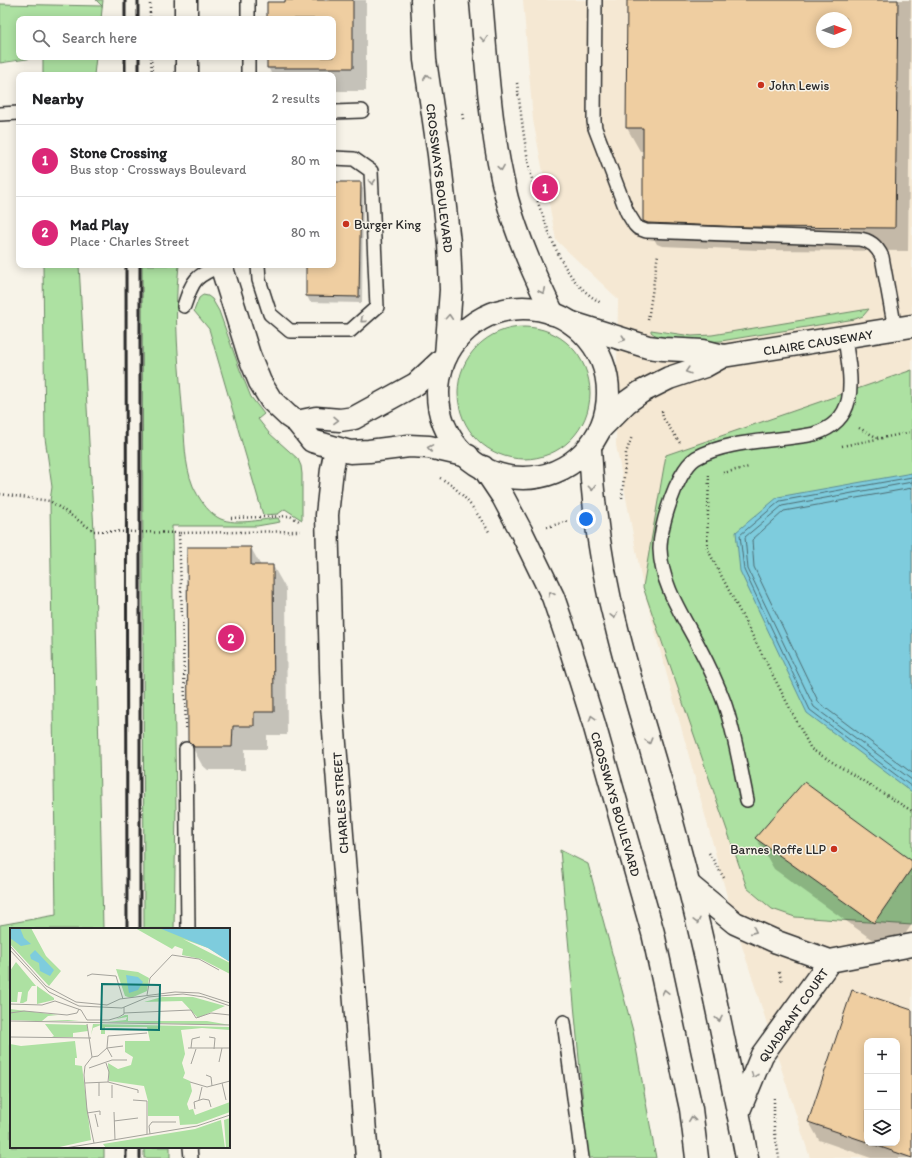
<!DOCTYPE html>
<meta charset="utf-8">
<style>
:root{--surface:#fff;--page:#f6f6f6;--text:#202124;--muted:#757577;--line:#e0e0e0;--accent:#db2777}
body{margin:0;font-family:Itim,sans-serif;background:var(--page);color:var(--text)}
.controls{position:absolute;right:12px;bottom:12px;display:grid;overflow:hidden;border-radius:8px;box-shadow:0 2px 10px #0003}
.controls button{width:36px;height:36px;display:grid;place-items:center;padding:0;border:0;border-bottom:1px solid var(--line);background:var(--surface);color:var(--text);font:20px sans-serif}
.compass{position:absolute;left:816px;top:12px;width:36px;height:36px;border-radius:50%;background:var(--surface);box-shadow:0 2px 10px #0003;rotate:89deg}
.you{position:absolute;left:586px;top:519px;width:14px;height:14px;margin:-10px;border:3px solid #fff;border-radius:50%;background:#1a73e8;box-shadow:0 0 0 6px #1a73e833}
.badge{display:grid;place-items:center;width:26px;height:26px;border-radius:50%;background:var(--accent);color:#fff;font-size:13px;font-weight:700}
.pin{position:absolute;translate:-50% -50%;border:2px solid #fff;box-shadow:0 1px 4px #0006}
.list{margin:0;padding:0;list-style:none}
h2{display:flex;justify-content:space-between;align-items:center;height:52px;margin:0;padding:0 16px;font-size:17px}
h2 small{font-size:13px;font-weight:400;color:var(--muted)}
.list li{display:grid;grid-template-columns:26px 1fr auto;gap:12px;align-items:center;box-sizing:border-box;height:72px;padding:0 16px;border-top:1px solid var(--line)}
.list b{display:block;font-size:15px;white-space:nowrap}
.list p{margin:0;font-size:13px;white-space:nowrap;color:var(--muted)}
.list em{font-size:13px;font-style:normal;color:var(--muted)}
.icon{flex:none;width:22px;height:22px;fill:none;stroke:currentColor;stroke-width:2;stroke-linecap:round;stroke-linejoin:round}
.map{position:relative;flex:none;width:912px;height:1158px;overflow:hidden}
.search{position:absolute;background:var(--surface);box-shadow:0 2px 10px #0003;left:16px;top:16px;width:320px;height:44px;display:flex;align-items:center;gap:10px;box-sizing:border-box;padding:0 14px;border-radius:8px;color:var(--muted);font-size:15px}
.panel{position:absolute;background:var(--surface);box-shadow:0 2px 10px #0003;left:16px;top:72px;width:320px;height:196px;border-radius:8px}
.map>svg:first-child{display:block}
.built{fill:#f5e8d3;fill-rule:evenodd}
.green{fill:#ade1a2;stroke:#6c8666}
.water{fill:#7eccdd;stroke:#5d8c96}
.shadow{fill:#0003;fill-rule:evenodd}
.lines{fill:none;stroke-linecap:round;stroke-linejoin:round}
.shore{stroke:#4c6b72;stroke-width:1}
.building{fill:#efcea1;stroke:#2b2b2b;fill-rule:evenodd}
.lane-casing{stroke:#2b2b2b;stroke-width:16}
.street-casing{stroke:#2b2b2b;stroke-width:25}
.primary-casing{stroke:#2b2b2b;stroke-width:25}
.path{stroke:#2b2b2b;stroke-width:2.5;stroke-dasharray:1 3;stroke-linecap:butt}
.lane{stroke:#f7f3e8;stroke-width:13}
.street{stroke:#f7f3e8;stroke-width:22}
.primary{stroke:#f7f3e8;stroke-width:22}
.rail{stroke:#2b2b2b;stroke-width:3}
.path-bridge{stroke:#2b2b2b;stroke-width:2.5;stroke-dasharray:1 3;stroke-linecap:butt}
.oneway{stroke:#918f8a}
.poi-dot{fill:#c8321e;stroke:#f7f3e8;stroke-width:1.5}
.labels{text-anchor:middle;stroke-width:3;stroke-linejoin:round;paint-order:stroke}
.poi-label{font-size:13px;fill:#2b2b2b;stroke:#f7f3e8;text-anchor:start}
.street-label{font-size:13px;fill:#2b2b2b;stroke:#f7f3e8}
.inset-road{fill:none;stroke:#a5a39c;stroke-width:1}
.view{fill:#0f766e;fill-opacity:0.15;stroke:#0f766e;stroke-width:2}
.inset-edge{fill:none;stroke:#2b2b2b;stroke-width:2}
</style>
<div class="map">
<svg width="912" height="1158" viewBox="0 0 912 1158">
<rect width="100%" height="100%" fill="#f7f3e8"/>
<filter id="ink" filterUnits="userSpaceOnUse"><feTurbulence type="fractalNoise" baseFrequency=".025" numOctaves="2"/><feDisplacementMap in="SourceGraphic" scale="8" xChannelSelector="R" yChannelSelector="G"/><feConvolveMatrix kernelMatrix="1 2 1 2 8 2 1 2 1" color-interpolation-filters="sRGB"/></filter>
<g filter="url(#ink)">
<!-- built -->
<path class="built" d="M523,0H912V1158H810L733,918L643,587L616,445L618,299L556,240L533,120ZM822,18H846V42H822ZM867,1041H897V1143H867Z"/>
<!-- green -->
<g class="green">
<polygon points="96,0 103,0 101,19 19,19 19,57 40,57 0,63 0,4 102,6"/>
<polygon points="43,57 96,57 94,75 43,75"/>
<polygon points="43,265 79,265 94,531 103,929 11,929 11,1147 104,1147 104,1158 0,1158 0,925 56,915 50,501 52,487 45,438"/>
<path d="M142,265H179C173,316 179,366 183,417C185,440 184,464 193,486C198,497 207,511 217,517C232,527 262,519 278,518L280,522L257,526H172L176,810L174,929H144Z"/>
<polygon points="203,295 208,296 212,299 219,311 240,370 251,397 264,414 258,419 269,433 298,459 301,466 302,474 302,520 285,509 278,514 263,515 209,329 194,311 199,298"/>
<path d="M869,309L863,316L855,319L721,341C703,342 664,344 651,332V330L692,336L712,335Z"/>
<circle cx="524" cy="393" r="66"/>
<polygon points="912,370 912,925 795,917 772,909 747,888 643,587 666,455"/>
<polygon points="560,850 588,864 633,1031 656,1158 588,1158"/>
<rect x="144" y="1147" width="26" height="11"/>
</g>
<!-- water -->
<polygon class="water" points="912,473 912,792 807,713 740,571 736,532 778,497"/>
<!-- shadow -->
<g class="shadow">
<polygon points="286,0 366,0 366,91 333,91 333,75 272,75 268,67 268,57 333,57 333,19 268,19 286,3"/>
<path d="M628,0H911L908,251L758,250L662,246L657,244L644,221V151H640L627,128ZM822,18H846V42H822Z"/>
<polygon points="333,183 360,183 363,189 362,303 310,302 307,296 307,265 333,265"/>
<polygon points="251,548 261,566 273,566 286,589 287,735 267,735 267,749 245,749 245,770 208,770 202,765 189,741"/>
<polygon points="756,838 912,862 912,924 892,954 774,869"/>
<path d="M853,991L912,1011V1158H871L819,1140L809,1122ZM867,1041H897V1143H867Z"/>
</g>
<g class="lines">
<!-- shore -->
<g class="shore">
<polyline points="912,477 780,501 740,535 744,570 810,710 912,787"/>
<polyline points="912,482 782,506 745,537 748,569 814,707 912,780"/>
<polyline points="912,488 784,511 752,540 754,567 819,703 912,773"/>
</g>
</g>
<!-- building -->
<g class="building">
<polygon points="285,0 353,0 353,68 267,68 267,57 333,57 333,19 267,19 267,2 285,2"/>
<path d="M627,0H898L895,228L744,227L648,223L643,221V128H626ZM822,18H846V42H822Z"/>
<polygon points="333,182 361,182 359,297 306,296 306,265 333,265"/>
<polygon points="187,547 251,547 251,565 273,565 274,712 254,712 254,726 233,726 232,747 194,747 193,745 188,741"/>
<polygon points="804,782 912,861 912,868 874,923 755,838"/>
<polygon points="852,990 912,1010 912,1158 869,1143 897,1143 897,1041 867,1041 867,1142 808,1122"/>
</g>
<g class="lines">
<defs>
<g id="lane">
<path d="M595,0L594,121L595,128L627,212L635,225L638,228L646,231L859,239C870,240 877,246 882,257L895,329"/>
<polyline points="248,19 248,0"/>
<polyline points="248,75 248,57"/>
<polyline points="333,112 362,111"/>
<polyline points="0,114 19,113"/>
<polyline points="258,265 259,280 270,314 290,331 350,331 377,307 371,171 354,159 333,158"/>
<path d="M184,306C193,279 195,276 222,265"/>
<polyline points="186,749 188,929"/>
<path d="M747,800C740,767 735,733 724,702C717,683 708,664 699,647C683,616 661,585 660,549C660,532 665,516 671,499C675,487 685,465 696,458C729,439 776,442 814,434C862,419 850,376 845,338"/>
<polyline points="564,1022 582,1158"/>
<polyline points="190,1147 191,1158"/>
</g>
<g id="street">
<polyline points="186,0 186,19"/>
<polyline points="187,57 187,75"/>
<polyline points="221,265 249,355 260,382 271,400 288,416 297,422 312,441 350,452 369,451 409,446 429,447 468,456"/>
<polyline points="572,323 648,347 664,349 703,351 723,356"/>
<polyline points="297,422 316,418 340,420 354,418 416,384 446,356"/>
<polyline points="601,428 627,402 641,392 669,378 705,366 723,356 912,326"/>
<polyline points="336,449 332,469 327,515 332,705 367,1158"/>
<polyline points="688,884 735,923 777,942 830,961 912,945"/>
<polyline points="738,1113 762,1055 830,961"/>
</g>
<g id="primary">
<polyline points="422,0 425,60 439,155 449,243 451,290 446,355"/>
<path d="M481,0C487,66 490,134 507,199C518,239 535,276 553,314"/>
<circle cx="523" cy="393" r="85"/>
<path d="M590,449C593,511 602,572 618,633C635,701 658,768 676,837C705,943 726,1050 747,1158"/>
<polyline points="483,467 503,497 521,531 553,597 569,644 594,724 653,933 691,1109 697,1158"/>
</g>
</defs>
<!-- lane casing -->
<use href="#lane" class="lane-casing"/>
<!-- street casing -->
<use href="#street" class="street-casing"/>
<!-- primary casing -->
<use href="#primary" class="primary-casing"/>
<!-- path -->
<g class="path">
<polyline points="150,0 150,19"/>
<polyline points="151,57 152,75"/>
<path d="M517,83C522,121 526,161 537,198C539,208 544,218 547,227C559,259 571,285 601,303"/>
<polyline points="463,119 462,112 466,112"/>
<polyline points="648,320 658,254"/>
<polyline points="662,411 663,418 680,443"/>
<polyline points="859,428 880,439"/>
<polyline points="842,446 912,432"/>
<polyline points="723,473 749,467"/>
<polyline points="709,475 707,548 811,749 912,811"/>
<path d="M440,478C462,489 476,512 490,533"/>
<polyline points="0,494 50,501 94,531"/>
<polyline points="622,498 626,453 632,436"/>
<polyline points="231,518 290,516 301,522"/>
<polyline points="547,527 569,521"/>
<polyline points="186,728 179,533 300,531"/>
<polyline points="709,853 724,878"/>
<polyline points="779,972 782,982"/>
<polyline points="774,1098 774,1127 779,1158"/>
</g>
<!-- lane -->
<use href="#lane" class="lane"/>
<!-- street -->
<use href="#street" class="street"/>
<!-- primary -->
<use href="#primary" class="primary"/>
<!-- rail -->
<g class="rail">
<polyline points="125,0 125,19"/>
<polyline points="138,0 138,19"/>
<polyline points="125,57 125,75"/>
<polyline points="139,57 139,75"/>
<polyline points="126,265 127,929"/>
<polyline points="140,265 140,929"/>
<polyline points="126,1158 126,1147"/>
<polyline points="140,1158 140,1147"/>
</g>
<!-- path-bridge -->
<polyline class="path-bridge" points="94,531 179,533"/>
</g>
<!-- one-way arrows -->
<defs><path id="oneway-chevron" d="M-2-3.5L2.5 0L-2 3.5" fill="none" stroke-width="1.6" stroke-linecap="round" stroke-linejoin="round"/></defs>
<g class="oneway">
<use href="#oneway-chevron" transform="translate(484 39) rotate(85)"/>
<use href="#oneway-chevron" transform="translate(427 77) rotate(-98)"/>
<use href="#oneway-chevron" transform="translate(501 168) rotate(81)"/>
<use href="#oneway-chevron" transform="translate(372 182) rotate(87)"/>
<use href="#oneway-chevron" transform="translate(542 291) rotate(65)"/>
<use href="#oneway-chevron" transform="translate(449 317) rotate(-86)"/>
<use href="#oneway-chevron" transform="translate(363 320) rotate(139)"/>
<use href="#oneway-chevron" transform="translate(623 339) rotate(18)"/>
<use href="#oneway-chevron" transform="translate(688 371) rotate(163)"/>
<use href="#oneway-chevron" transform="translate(336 420) rotate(1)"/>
<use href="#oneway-chevron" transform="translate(430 448) rotate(-170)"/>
<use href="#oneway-chevron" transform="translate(592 488) rotate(85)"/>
<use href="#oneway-chevron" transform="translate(551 594) rotate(-113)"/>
<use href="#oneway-chevron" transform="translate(614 616) rotate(77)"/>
<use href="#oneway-chevron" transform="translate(592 718) rotate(-107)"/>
<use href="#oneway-chevron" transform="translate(649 741) rotate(74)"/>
<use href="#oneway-chevron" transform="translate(697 921) rotate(76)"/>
<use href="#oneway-chevron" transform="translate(754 931) rotate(24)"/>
<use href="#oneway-chevron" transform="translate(665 992) rotate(-102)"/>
<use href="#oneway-chevron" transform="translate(719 1019) rotate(79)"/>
<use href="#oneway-chevron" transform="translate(754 1075) rotate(112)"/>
<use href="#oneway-chevron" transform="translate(692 1119) rotate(-97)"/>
</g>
</g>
<!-- markers -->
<g class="poi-dot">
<circle cx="761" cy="85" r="4"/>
<circle cx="346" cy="224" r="4"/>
<circle cx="834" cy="849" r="4"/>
</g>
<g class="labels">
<!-- poi labels -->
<g class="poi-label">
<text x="769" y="90">John Lewis</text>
<text x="354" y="229">Burger King</text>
<text x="826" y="854" text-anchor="end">Barnes Roffe LLP</text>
</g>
<!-- street labels -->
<g class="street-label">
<text transform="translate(440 178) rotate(83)" y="5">CROSSWAYS BOULEVARD</text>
<text transform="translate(818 342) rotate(-9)" y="5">CLAIRE CAUSEWAY</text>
<text transform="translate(340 803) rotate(-94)" y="5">CHARLES STREET</text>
<text transform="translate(616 804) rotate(74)" y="5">CROSSWAYS BOULEVARD</text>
<text transform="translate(793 1015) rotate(-55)" y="5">QUADRANT COURT</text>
</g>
</g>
<!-- overview -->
<g transform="translate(10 928)">
<rect width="220" height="220" fill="#f7f3e8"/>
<path d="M0,0H21L36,28L51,43L39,58L0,16ZM125,0H187L220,34L198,20L173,11L220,35V46L191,31L172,27L173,21L165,18L162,21ZM6,34L26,58H22L18,64L17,73L13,75H10L12,64H8L7,74H1L0,43ZM106,41L128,44L139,50L137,63L121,70L115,68ZM27,58L44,70V72L27,76ZM152,69H183L215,78L188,90L172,73L134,74ZM0,81L48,87L38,88L32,93L58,92L69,93H26L0,92ZM115,87H118V93H197L220,97L97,94L116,92L117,89L106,91ZM35,96L77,97L78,103L63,105V109H42L44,108ZM83,96L220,99V102L192,100L171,102L175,126L172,135L175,145L173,150L180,153L182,163L177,176L179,182L183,181L185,187L220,174V184L187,196L170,197L169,188H138V173L134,158L99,153L98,135L108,141L121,137L123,129L115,124V113H140L137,99H95V106H91V97L83,100L81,107ZM65,113L67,130H65V137L72,138L81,212L45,220H0V116L11,118ZM220,190V220H216L214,192ZM211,192L215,220H96L93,216L185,201Z" fill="#ade1a2"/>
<path d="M0,0H10L14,10L21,16L11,18L0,10ZM149,0H220V34L198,20ZM25,22L44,42L40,48L30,43L29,35L21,31L20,27ZM116,47L128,49L133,54L128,62L119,65Z" fill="#7eccdd"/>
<path class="inset-road" d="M0,18L36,58L66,74L97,77L110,71L165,64L189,65L220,75M0,22L39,64L69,78L112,80L138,69L173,66L194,69L220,78M77,48L82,46L106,48L113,71M137,67L140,50L162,27L189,31L209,42M0,76L32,77L45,73L71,82L77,92H99L109,89L114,86V79M0,85L14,83L57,87L67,85L69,81M114,85L181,82L186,90L201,85L220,87M0,93L220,97M77,96L82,129M0,109L81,110M199,109L205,110L204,121M178,120H220M181,120L182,111L190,109M82,129L75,138L74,147L77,182L84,215M82,129L88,128L97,120L113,118M102,129L97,120L98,108L137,105M209,134L212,120M181,136L186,121M79,140L102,132H117M196,147L201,149L202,158M89,154V168M98,154L128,162V165M180,154L197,159L220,153M75,155L98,154L99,144L96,135M212,155L216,172M102,170V157M123,172L137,173V206M189,172L192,159M185,181L184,174L193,171L199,172L201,179M104,184L105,212M77,185L90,183V187M85,186L88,199M104,193L128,190M140,206L139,198L142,194H166M55,220L187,198L220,187"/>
<path class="view" d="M92,56L150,57L149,102L91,101Z"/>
<rect width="220" height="220" class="inset-edge"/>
</g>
</svg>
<div class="controls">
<button>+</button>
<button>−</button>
<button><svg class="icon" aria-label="layers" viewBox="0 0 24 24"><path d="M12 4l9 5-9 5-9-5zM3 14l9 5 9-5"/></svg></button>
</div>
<svg class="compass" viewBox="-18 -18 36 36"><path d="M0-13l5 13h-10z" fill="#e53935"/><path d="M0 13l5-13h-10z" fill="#757577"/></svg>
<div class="you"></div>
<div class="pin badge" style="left:545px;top:188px">1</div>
<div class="pin badge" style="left:231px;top:638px">2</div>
<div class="search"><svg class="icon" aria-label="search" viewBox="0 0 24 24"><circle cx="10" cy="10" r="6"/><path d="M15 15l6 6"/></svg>Search here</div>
<section class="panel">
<h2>Nearby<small>2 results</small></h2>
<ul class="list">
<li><span class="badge">1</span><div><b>Stone Crossing</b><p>Bus stop · Crossways Boulevard</p></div><em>80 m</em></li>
<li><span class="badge">2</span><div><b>Mad Play</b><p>Place · Charles Street</p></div><em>80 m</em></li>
</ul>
</section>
</div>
